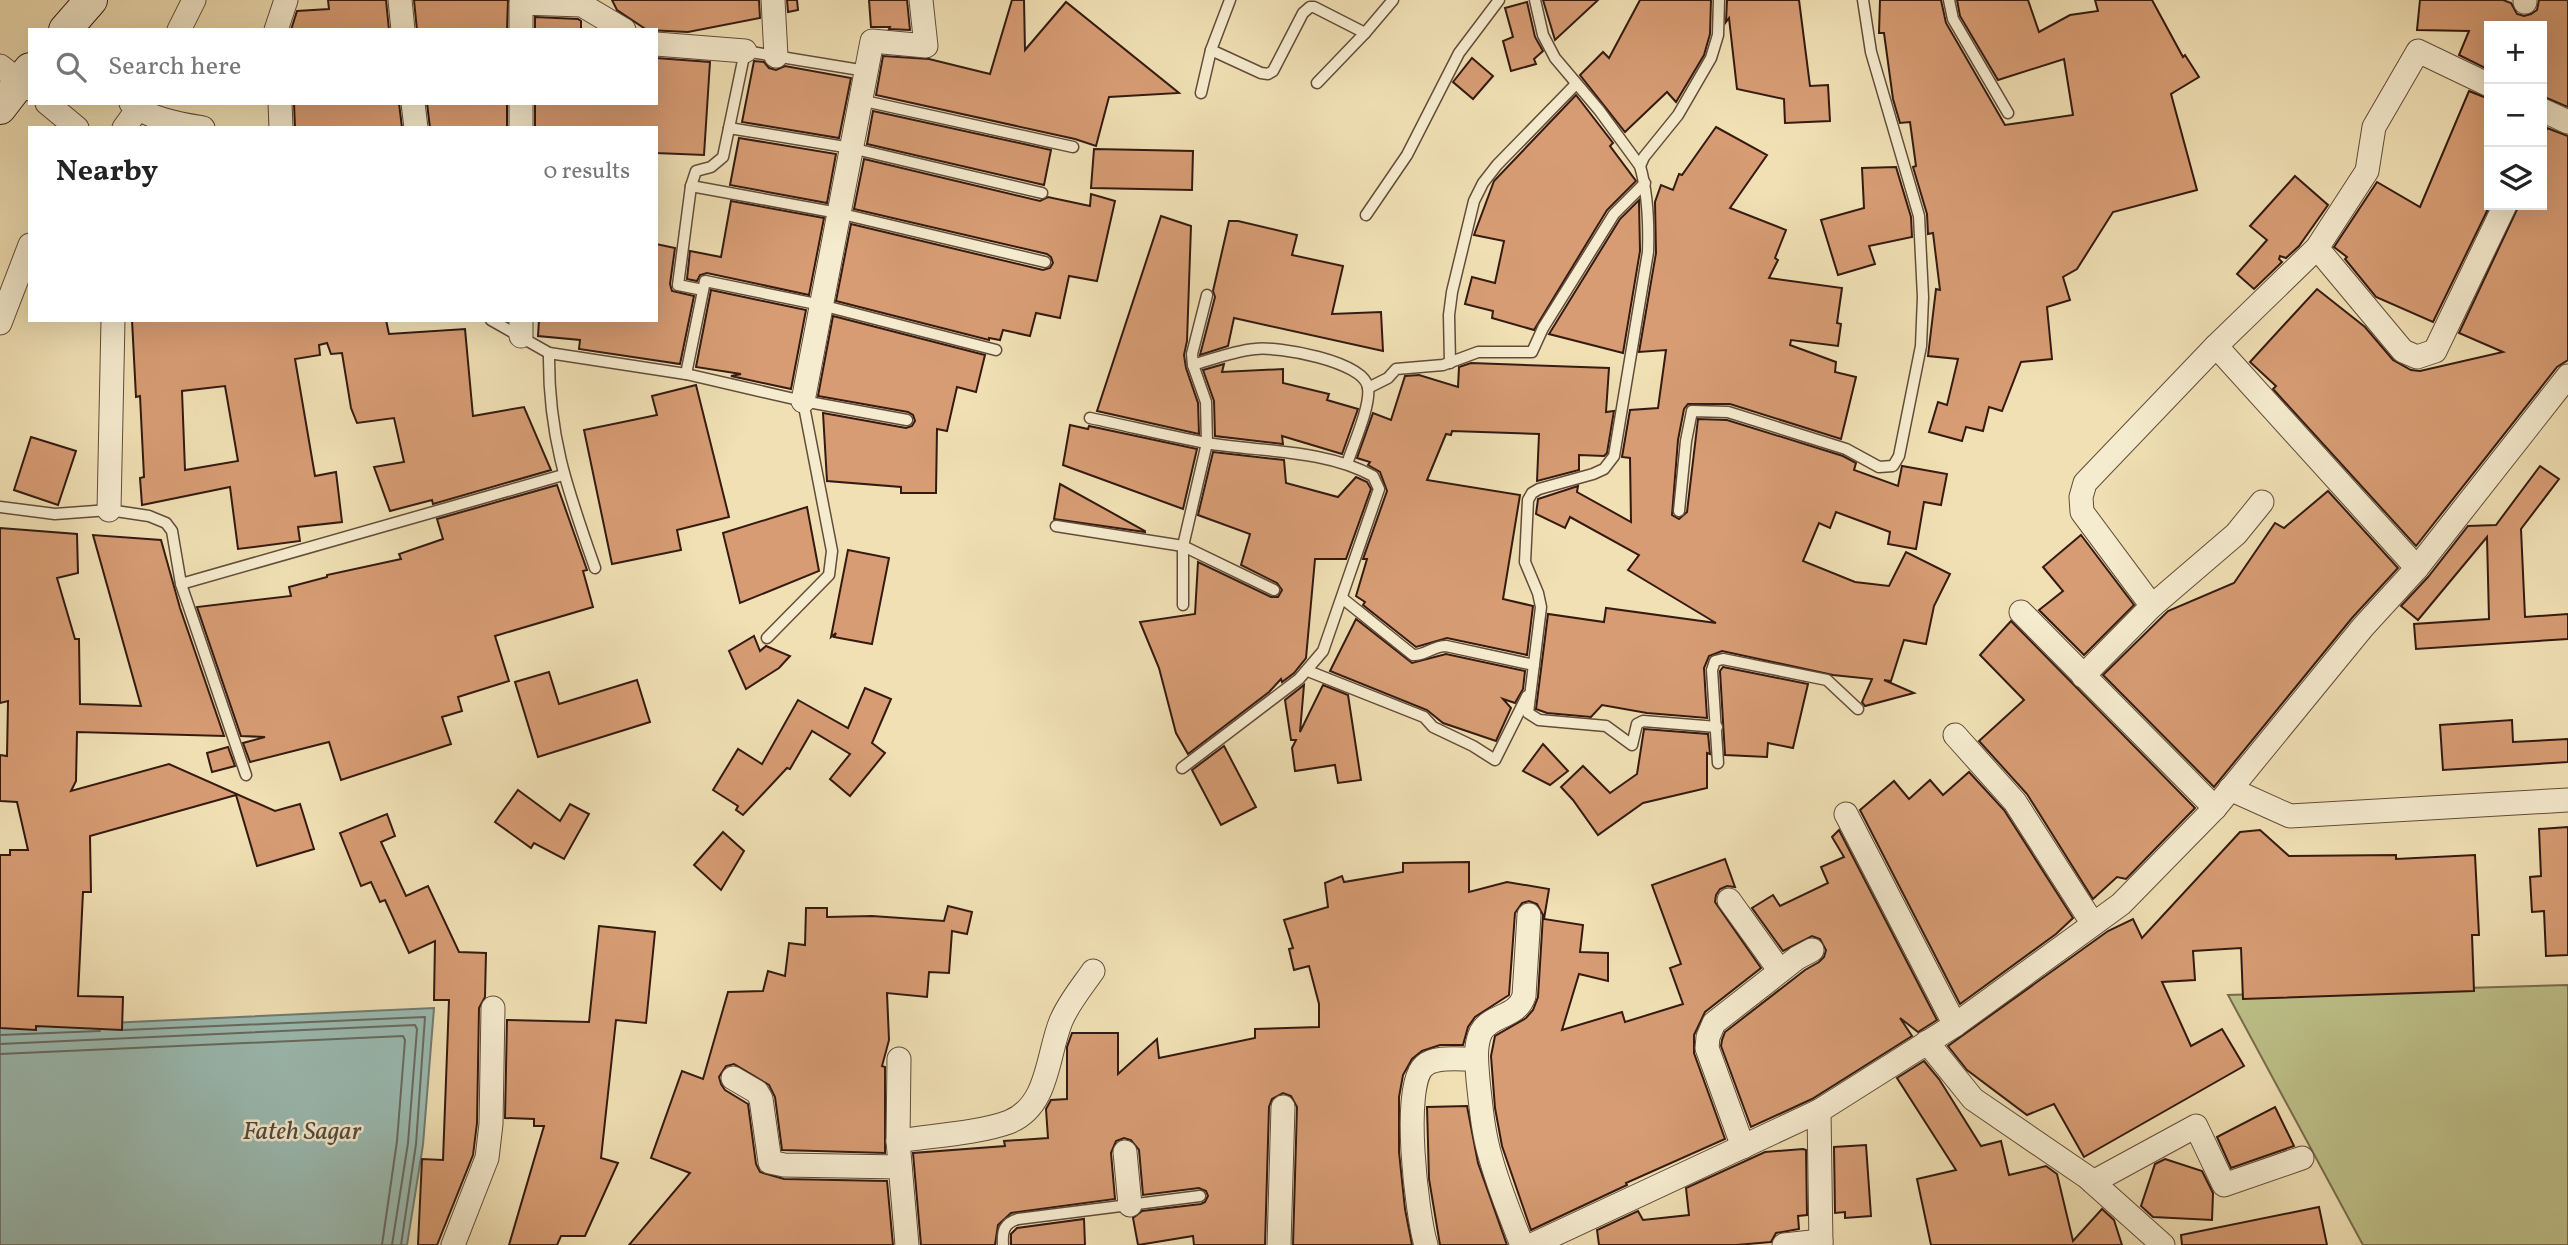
<!DOCTYPE html>
<meta charset="utf-8">
<style>
:root{--surface:#fff;--page:#f6f6f6;--text:#222;--muted:#767676;--line:#e0e0e0}
body{margin:0;font-family:Vollkorn,serif;background:var(--page);color:var(--text)}
.controls{position:absolute;right:21px;top:21px;display:grid;overflow:hidden;border-radius:0px;box-shadow:0 7px 28px #0002}
.controls button{width:63px;height:63px;display:grid;place-items:center;padding:0;border:0;border-bottom:2px solid var(--line);background:var(--surface);color:var(--text);font:35px sans-serif}
.list{margin:0;padding:0;list-style:none}
h2{display:flex;justify-content:space-between;align-items:center;height:91px;margin:0;padding:0 28px;font-size:30px}
h2 small{font-size:23px;font-weight:400;color:var(--muted)}
.icon{flex:none;width:38px;height:38px;fill:none;stroke:currentColor;stroke-width:2;stroke-linecap:round;stroke-linejoin:round}
.map{position:relative;flex:none;width:2568px;height:1245px;overflow:hidden}
.search{position:absolute;background:var(--surface);box-shadow:0 7px 28px #0002;left:28px;top:28px;width:630px;height:77px;display:flex;align-items:center;gap:18px;box-sizing:border-box;padding:0 24px;border-radius:0px;color:var(--muted);font-size:26px}
.panel{position:absolute;background:var(--surface);box-shadow:0 7px 28px #0002;left:28px;top:126px;width:630px;height:196px;border-radius:0px}
.map>svg:first-child{display:block}
.green{fill:#bec18a;stroke:#796e4e;stroke-width:2}
.water{fill:#9bbcb3;stroke:#727b72;stroke-width:2}
.lines{fill:none;stroke-linecap:round;stroke-linejoin:round}
.shore{stroke:#686b62;stroke-width:2}
.building{fill:#d79c74;stroke:#341a11;stroke-width:2;fill-rule:evenodd}
.lane-casing{stroke:#634c3a;stroke-width:13}
.street-casing{stroke:#634c3a;stroke-width:25}
.secondary-casing{stroke:#341a11;stroke-width:34}
.lane{stroke:#f5ebce;stroke-width:10}
.street{stroke:#f5ebce;stroke-width:23}
.secondary{stroke:#f5ebce;stroke-width:32}
.labels{text-anchor:middle;stroke-width:5;stroke-linejoin:round;paint-order:stroke}
.water-label{font-size:26px;font-style:italic;fill:#534b42;stroke:#f5ebce}
</style>
<div class="map">
<svg width="2568" height="1245" viewBox="0 0 2568 1245">
<rect width="100%" height="100%" fill="#f0e0b4"/>
<filter id="stains"><feTurbulence type="fractalNoise" baseFrequency=".00286" numOctaves="4"/><feColorMatrix values="0 0 0 0 .2 0 0 0 0 .09 0 0 0 0 .02 0 0 0 .5 -.17"/></filter>
<radialGradient id="worn" r=".72"><stop offset=".6" stop-color="#630" stop-opacity="0"/><stop offset="1" stop-color="#630" stop-opacity=".3"/></radialGradient>
<!-- green -->
<polygon class="green" points="2568,985 2568,1245 2363,1245 2228,995"/>
<!-- water -->
<polygon class="water" points="434,1008 423,1145 407,1245 0,1245 0,1028"/>
<g class="lines">
<!-- shore -->
<g class="shore">
<polyline points="124,1030 425,1017 416,1144 401,1245"/>
<polyline points="0,1035 100,1031"/>
<polyline points="0,1044 415,1025 417,1029 408,1143 392,1245"/>
<polyline points="0,1054 403,1036 405,1040 397,1141 382,1245"/>
</g>
</g>
<!-- building -->
<g class="building">
<polygon points="328,0 386,0 389,30 291,30 297,11 329,9"/>
<polygon points="414,0 508,0 507,30 417,30"/>
<polygon points="612,0 759,0 760,18 688,32 647,30 617,10"/>
<polygon points="787,0 797,0 798,10 788,12"/>
<polygon points="869,0 907,0 910,30 889,29 890,27 871,27"/>
<polygon points="1012,0 1024,0 1025,50 1066,2 1179,93 1109,97 1096,146 1075,139 876,95 883,56 929,59 990,74"/>
<polygon points="1543,0 1598,0 1555,40"/>
<polygon points="1640,0 1711,0 1710,34 1704,55 1676,102 1667,92 1625,132 1580,75 1603,52 1609,58"/>
<polygon points="1727,0 1799,0 1810,86 1828,85 1830,121 1785,123 1784,99 1737,89 1729,18 1726,22"/>
<polygon points="1880,0 1941,0 1946,23 2005,125 2073,115 2064,59 1998,80 1960,16 1957,0 2028,0 2039,32 2070,15 2098,11 2095,0 2152,0 2183,57 2185,55 2199,77 2171,94 2197,190 2113,212 2077,269 2063,277 2070,300 2047,307 2052,359 2021,362 2002,411 1989,407 1983,431 1966,427 1962,441 1929,432 1938,402 1947,405 1958,359 1928,356 1936,289 1940,290 1933,233 1928,234 1927,214 1913,167 1916,166 1910,122 1900,123 1893,99 1884,33 1879,33"/>
<polygon points="2420,0 2503,0 2511,3 2517,14 2524,16 2531,14 2537,10 2539,0 2568,0 2568,107 2542,96 2542,26 2489,26 2489,70 2459,55 2469,31 2417,30"/>
<polygon points="1527,2 1535,37 1543,51 1534,59 1536,64 1511,71 1503,41 1513,37 1505,8"/>
<polygon points="535,17 578,19 581,21 581,30 535,30"/>
<polygon points="656,58 710,62 704,155 656,153 656,128 535,128 535,103 656,103"/>
<polygon points="1472,58 1493,76 1473,99 1453,82"/>
<polygon points="754,61 764,62 769,68 776,70 785,66 851,78 839,138 742,122"/>
<polygon points="2469,91 2489,99 2490,205 2433,322 2376,297 2345,259 2347,257 2334,247 2377,182 2420,207"/>
<polygon points="1576,95 1613,143 1610,146 1636,181 1607,210 1534,330 1492,318 1493,311 1465,304 1472,277 1495,283 1504,241 1474,235 1494,181"/>
<polygon points="294,103 399,103 402,128 295,128"/>
<polygon points="427,103 507,103 507,128 430,128"/>
<polygon points="873,111 1051,150 1044,185 867,144"/>
<polygon points="1716,127 1767,155 1730,208 1786,230 1775,258 1778,260 1769,278 1842,288 1837,323 1841,324 1838,346 1791,340 1790,345 1836,362 1835,372 1856,377 1841,439 1730,404 1688,404 1684,409 1678,440 1672,515 1679,519 1687,512 1698,419 1727,420 1843,456 1856,463 1854,470 1898,486 1902,466 1947,474 1941,505 1924,502 1916,549 1888,544 1890,532 1836,512 1830,528 1819,523 1803,561 1855,582 1889,586 1906,552 1950,574 1934,606 1926,644 1904,640 1891,681 1884,680 1914,693 1865,706 1862,702 1872,679 1833,675 1722,651 1709,656 1704,668 1707,718 1647,713 1602,705 1591,717 1547,713 1536,709 1548,614 1604,622 1606,608 1716,623 1628,570 1639,555 1570,517 1565,528 1536,514 1538,499 1578,486 1577,492 1631,522 1630,458 1622,457 1630,410 1658,408 1666,350 1639,352 1656,253 1655,202 1661,185 1673,190 1679,174 1682,175"/>
<polygon points="2547,128 2568,136 2568,360 2557,367 2416,546 2273,389 2276,386 2250,362 2317,289 2365,327 2393,360 2411,370 2420,371 2503,352 2459,333 2519,205 2542,205 2542,141"/>
<polygon points="739,138 836,154 827,203 730,185"/>
<polygon points="1094,149 1193,151 1192,190 1091,188"/>
<polygon points="864,159 1040,201 1048,197 1090,206 1091,194 1115,201 1097,281 1069,276 1060,318 1036,313 1030,336 1003,330 1000,340 989,338 989,340 836,301 851,224 1043,270 1050,268 1053,263 1051,257 1047,254 854,209"/>
<polygon points="1896,167 1911,217 1912,237 1869,246 1875,264 1838,275 1821,220 1864,208 1862,168"/>
<polygon points="2295,176 2328,205 2299,246 2286,258 2280,256 2279,259 2282,262 2254,289 2237,274 2267,240 2250,226"/>
<polygon points="1639,200 1640,251 1623,353 1549,334 1620,219"/>
<polygon points="731,201 824,218 809,295 707,273 700,275 697,281 687,279 690,251 721,257"/>
<polygon points="1161,216 1191,226 1187,341 1184,355 1186,368 1198,403 1199,434 1097,411"/>
<polygon points="1229,221 1238,221 1297,235 1292,255 1343,266 1332,314 1381,312 1383,351 1234,318 1228,346 1200,355 1215,297 1213,291"/>
<polygon points="656,244 675,248 670,284 672,291 694,296 680,364 579,349 580,340 538,336 539,320 656,320"/>
<polygon points="711,290 806,310 791,389 731,376 741,374 696,367"/>
<polygon points="833,316 985,355 976,392 957,387 947,431 937,429 936,493 901,493 901,487 827,481 823,413 906,428 912,426 915,421 913,415 908,412 818,396"/>
<path d="M132,320H386L389,334L465,329L473,416L524,407L551,470L433,504L432,500L390,511L374,467L404,462L394,418L357,423L351,408L342,353L331,354L327,343L319,345L320,355L295,359L315,476L336,472L342,522L298,527L300,541L238,549L230,487L142,505L140,478L144,477L140,396L136,397ZM225,386L238,461L185,470L182,391Z"/>
<polygon points="1471,363 1609,368 1606,412 1614,411 1607,453 1604,456 1579,455 1579,470 1537,481 1539,434 1452,431 1451,435 1446,434 1427,480 1520,495 1503,599 1533,606 1527,655 1447,638 1416,647 1363,605 1365,602 1356,596 1367,559 1363,559 1387,491 1380,472 1368,465 1370,462 1357,458 1373,413 1391,420 1405,376 1419,375 1458,387 1459,367"/>
<polygon points="1224,364 1222,372 1283,369 1283,383 1329,394 1327,400 1358,409 1342,454 1282,436 1283,444 1215,436 1214,401 1203,370"/>
<polygon points="696,385 729,517 677,530 681,550 612,564 584,430 657,415 652,396"/>
<polygon points="1070,425 1088,429 1089,426 1197,449 1183,509 1063,465"/>
<polygon points="31,437 76,451 58,505 14,490"/>
<polygon points="1213,452 1284,460 1286,483 1338,497 1356,477 1367,482 1371,489 1346,559 1315,559 1306,658 1294,673 1282,682 1281,679 1269,692 1188,754 1176,733 1159,668 1140,622 1195,614 1198,562 1271,597 1278,597 1282,590 1277,583 1241,565 1250,534 1198,515"/>
<polygon points="2540,466 2559,479 2521,529 2525,617 2568,614 2568,639 2416,649 2414,624 2489,619 2487,537 2418,620 2401,606 2428,577 2468,526 2496,525"/>
<polygon points="1060,484 1145,531 1145,532 1054,519"/>
<polygon points="557,485 587,570 583,571 593,607 495,636 509,681 458,697 462,711 442,717 451,744 341,780 329,742 250,762 243,743 265,737 241,736 197,607 291,596 289,587 327,577 327,575 401,559 399,554 443,539 437,519"/>
<polygon points="2328,491 2398,568 2352,618 2214,787 2103,675 2168,611 2234,583 2275,523 2284,528"/>
<polygon points="807,507 819,571 740,603 723,533"/>
<polygon points="0,528 77,534 78,573 57,578 75,639 79,639 80,704 141,706 93,535 161,540 180,608 224,736 77,732 76,781 71,791 169,764 275,811 300,804 314,849 257,866 236,795 90,836 91,892 83,892 78,996 123,997 122,1030 36,1026 36,1030 0,1028 0,855 10,855 10,850 28,850 17,802 0,801 0,755 7,756 8,701 0,703"/>
<polygon points="2081,535 2134,605 2084,655 2039,610 2063,591 2043,567"/>
<polygon points="848,550 889,558 872,644 834,637 836,633 831,637"/>
<polygon points="1356,619 1412,663 1446,654 1525,671 1523,689 1515,703 1503,699 1511,708 1496,741 1443,723 1427,710 1330,671"/>
<polygon points="2011,621 2195,808 2126,879 2117,877 2093,899 2027,794 1979,741 2024,700 1980,655"/>
<polygon points="754,636 760,651 766,646 790,656 779,668 746,689 729,651"/>
<polygon points="1723,667 1808,684 1793,748 1768,743 1767,757 1725,755 1720,671"/>
<polygon points="549,672 559,704 637,680 650,722 538,757 515,682"/>
<polygon points="1304,685 1300,732 1323,685 1348,695 1361,780 1338,783 1335,765 1295,771 1292,748 1296,740 1291,740 1285,700"/>
<polygon points="865,688 891,699 872,743 885,753 850,796 830,779 850,754 812,731 790,769 787,768 743,815 736,810 738,806 713,790 738,749 762,764 798,700 848,728"/>
<polygon points="2512,720 2513,742 2568,739 2568,762 2443,770 2440,725"/>
<polygon points="1644,729 1708,734 1710,754 1707,753 1707,788 1643,803 1598,835 1573,800 1561,787 1583,766 1610,793 1637,774"/>
<polygon points="1543,744 1568,771 1550,785 1523,771"/>
<polygon points="1224,746 1256,807 1221,825 1192,770"/>
<polygon points="228,747 235,766 212,772 207,753"/>
<polygon points="1969,772 2004,810 2073,918 2056,934 1960,1004 1860,810 1894,781 1909,799 1930,780 1943,795"/>
<polygon points="518,790 560,821 570,804 589,814 564,859 534,843 531,848 495,822"/>
<polygon points="387,814 395,836 381,842 406,896 428,886 459,952 486,953 485,997 479,1008 477,1123 473,1155 437,1245 418,1245 422,1159 443,1160 449,1000 434,1000 435,941 409,953 385,900 380,902 371,882 361,886 340,833"/>
<polygon points="2568,827 2568,955 2546,956 2544,911 2532,912 2530,877 2541,876 2539,829"/>
<polygon points="1839,830 1937,1020 1918,1032 1900,1018 1912,1036 1812,1099 1751,1127 1721,1046 1722,1040 1725,1032 1805,970 1819,962 1824,957 1826,950 1820,939 1812,936 1783,951 1752,908 1773,895 1780,906 1828,883 1821,867 1844,857 1832,837"/>
<polygon points="2260,830 2289,856 2396,855 2396,859 2475,855 2479,935 2472,935 2474,991 2243,999 2241,948 2193,951 2195,980 2162,982 2191,1046 2222,1029 2244,1066 2084,1157 2054,1104 2027,1115 1967,1070 1948,1046 2108,931 2133,919 2142,938 2240,832"/>
<polygon points="723,832 744,851 721,890 694,865"/>
<polygon points="1725,859 1735,887 1727,886 1720,889 1716,895 1715,902 1761,968 1705,1012 1694,1035 1694,1053 1725,1139 1626,1183 1627,1185 1531,1230 1502,1146 1495,1108 1491,1056 1495,1036 1526,1018 1533,1010 1538,997 1543,915 1537,904 1529,901 1522,903 1515,913 1509,995 1475,1017 1468,1027 1463,1045 1440,1045 1422,1051 1412,1059 1403,1075 1399,1097 1399,1152 1405,1209 1412,1245 1293,1245 1297,1107 1291,1096 1283,1093 1272,1099 1269,1107 1265,1245 1194,1245 1193,1236 1138,1245 1133,1218 1142,1211 1201,1204 1205,1202 1208,1196 1206,1191 1199,1188 1143,1195 1139,1150 1131,1140 1124,1138 1116,1141 1111,1153 1115,1199 1011,1213 998,1225 995,1245 921,1245 913,1153 1005,1146 1004,1141 1048,1138 1046,1109 1051,1100 1067,1099 1067,1047 1072,1033 1118,1033 1118,1074 1157,1039 1159,1058 1255,1038 1255,1029 1319,1027 1319,1004 1309,966 1294,970 1289,949 1293,948 1284,920 1328,907 1325,883 1342,876 1344,882 1403,872 1403,863 1469,862 1469,892 1507,882 1549,889 1544,919 1583,925 1580,952 1608,953 1608,981 1579,974 1562,1030 1622,1012 1625,1022 1683,1004 1670,968 1681,964 1652,885"/>
<polygon points="948,906 972,912 967,934 952,931 949,973 929,972 927,997 887,993 889,1040 882,1066 885,1067 885,1153 782,1150 775,1097 769,1085 734,1064 726,1066 719,1077 721,1084 725,1090 748,1104 756,1164 760,1172 784,1179 887,1181 893,1245 629,1245 690,1173 651,1158 682,1071 703,1079 728,992 763,991 768,971 785,976 789,943 805,945 806,908 827,908 827,917 872,916 944,921"/>
<polygon points="599,926 655,932 646,1023 616,1020 601,1158 618,1163 585,1236 561,1236 557,1245 509,1245 544,1126 534,1126 534,1119 505,1118 507,1020 589,1022"/>
<polygon points="1924,1061 1939,1079 1981,1146 2001,1141 2009,1175 2046,1166 2057,1174 2073,1241 2102,1209 2114,1220 2122,1245 1931,1245 1917,1179 1956,1170 1897,1078"/>
<polygon points="1467,1106 1478,1163 1507,1245 1440,1245 1429,1179 1427,1107"/>
<polygon points="2275,1107 2294,1146 2231,1168 2217,1137"/>
<polygon points="1866,1145 1871,1216 1845,1218 1845,1212 1835,1213 1834,1147"/>
<polygon points="1803,1149 1806,1150 1807,1215 1798,1216 1799,1229 1776,1233 1771,1242 1736,1245 1599,1245 1597,1230 1638,1211 1643,1220 1689,1215 1686,1188 1765,1152"/>
<polygon points="2165,1159 2202,1171 2213,1193 2212,1220 2153,1217 2141,1206 2155,1164"/>
<polygon points="2319,1207 2327,1245 2182,1245 2181,1235"/>
<polygon points="1084,1219 1085,1245 1011,1245 1011,1234 1017,1228"/>
</g>
<g class="lines">
<defs>
<g id="lane">
<polyline points="1535,0 1543,35 1555,58 1599,110 1640,166 1644,157 1678,115 1711,58 1718,35 1719,0"/>
<polyline points="1949,0 1953,19 2008,113"/>
<polyline points="1211,50 1261,73 1268,74 1273,71 1303,13 1310,7 1314,7 1365,33"/>
<polyline points="1317,83 1365,33 1393,0"/>
<polyline points="1201,93 1211,50 1230,0"/>
<polyline points="860,100 1073,147"/>
<polyline points="729,128 851,148 1042,193"/>
<path d="M1640,166C1648,194 1649,223 1648,252L1614,456L1604,469L1593,474L1539,489L1532,493L1528,500L1525,562L1538,593L1541,607L1528,713L1539,720L1606,726L1632,745L1637,724L1643,721L1717,727"/>
<polyline points="691,186 838,213 1045,262"/>
<polyline points="1366,215 1407,155 1459,53 1499,0"/>
<polyline points="703,290 678,285 691,186 696,171 711,167 723,157 745,51 866,71"/>
<polyline points="491,320 549,353 686,374 803,401 907,420"/>
<path d="M549,353C548,437 568,491 595,568"/>
<polyline points="1450,363 1449,315 1452,292 1474,201 1483,183 1497,165 1576,84"/>
<path d="M1193,365C1213,359 1234,351 1255,349C1278,346 1363,361 1368,387C1371,406 1353,445 1347,464"/>
<polyline points="686,374 705,281 821,305 996,350"/>
<polyline points="1368,388 1388,378 1396,369 1443,365 1478,352 1532,352 1543,328 1614,214 1645,183"/>
<path d="M1090,418C1129,426 1167,436 1206,443C1259,452 1325,449 1373,476L1379,489L1323,651L1299,679L1182,768"/>
<polyline points="0,507 55,514 109,510 149,516 166,523 172,531 181,584 246,775"/>
<polyline points="1679,511 1686,441 1692,411 1728,412 1846,449 1879,467 1893,466 1899,456 1921,346 1923,297 1919,216 1871,52 1863,0"/>
<polyline points="1056,526 1183,546 1274,590"/>
<polyline points="181,584 563,475"/>
<path d="M1342,598L1413,655C1424,656 1433,646 1446,646L1534,665"/>
<polyline points="1183,605 1183,546 1207,443 1206,402 1193,365 1192,354 1207,295"/>
<polyline points="767,638 829,575 832,551 803,401"/>
<polyline points="1308,671 1424,717 1433,727 1473,746 1495,760 1527,696"/>
<polyline points="1718,763 1712,670 1715,661 1723,659 1827,680 1858,709"/>
<path d="M1003,1245C1002,1231 1004,1223 1018,1219L1200,1196"/>
</g>
<g id="street">
<polyline points="400,0 403,30"/>
<polyline points="773,0 776,56"/>
<polyline points="2525,2 2525,0"/>
<polyline points="179,30 194,0"/>
<polyline points="276,30 286,0"/>
<polyline points="521,30 521,3 582,5 624,30"/>
<polyline points="656,44 745,51"/>
<polyline points="0,66 30,89"/>
<polyline points="47,103 77,128"/>
<path d="M131,103C149,119 180,124 203,128"/>
<polyline points="280,103 281,128"/>
<polyline points="413,103 416,128"/>
<polyline points="521,103 521,128"/>
<polyline points="2542,110 2568,122"/>
<polyline points="124,128 142,103"/>
<polyline points="2317,248 2403,351 2417,357 2435,351 2505,205"/>
<polyline points="521,320 521,336"/>
<polyline points="0,323 30,245"/>
<polyline points="2216,346 2417,568"/>
<polyline points="803,401 872,41 926,46 921,0"/>
<polyline points="109,510 113,320"/>
<polyline points="2152,606 2082,512 2081,497 2085,483 2216,346 2317,248 2367,171 2374,127 2418,51 2489,85"/>
<polyline points="2021,612 2215,808"/>
<polyline points="2083,676 2152,606 2236,534 2262,502"/>
<polyline points="1955,735 2015,802 2093,924"/>
<polyline points="2230,789 2290,816 2568,800"/>
<polyline points="1846,814 1955,1025"/>
<polyline points="1729,900 1780,971"/>
<polyline points="1927,1042 1973,1099 2087,1177 2163,1245"/>
<polyline points="899,1059 898,1141 907,1245"/>
<polyline points="733,1078 757,1092 761,1099 770,1162 784,1165 900,1167"/>
<polyline points="1819,1111 1821,1245"/>
<path d="M898,1141C929,1136 980,1133 1009,1122C1049,1106 1047,1055 1061,1021C1069,1002 1082,987 1093,971"/>
<polyline points="1743,1147 1707,1048 1708,1037 1714,1023 1797,958 1812,950"/>
<polyline points="1125,1152 1130,1205"/>
<polyline points="2093,1182 2196,1126 2224,1185 2302,1158"/>
<polyline points="453,1245 487,1158 491,1124 493,1008"/>
<polyline points="1279,1245 1283,1107"/>
<path d="M1426,1245C1417,1216 1401,1085 1424,1066C1436,1055 1462,1060 1476,1059"/>
<path d="M1522,1245C1511,1217 1499,1188 1491,1159C1483,1133 1481,1107 1478,1080C1477,1065 1474,1047 1481,1032C1491,1014 1517,1018 1524,996L1529,915"/>
<polyline points="1532,1245 1819,1111 1955,1025 2121,904 2215,808 2363,627 2417,568 2568,376"/>
<polyline points="1784,1245 1821,1241"/>
</g>
<g id="secondary">
<polyline points="65,30 91,0"/>
<polyline points="0,108 30,69"/>
</g>
</defs>
<!-- lane casing -->
<use href="#lane" class="lane-casing"/>
<!-- street casing -->
<use href="#street" class="street-casing"/>
<!-- secondary casing -->
<use href="#secondary" class="secondary-casing"/>
<!-- lane -->
<use href="#lane" class="lane"/>
<!-- street -->
<use href="#street" class="street"/>
<!-- secondary -->
<use href="#secondary" class="secondary"/>
</g>
<g class="labels">
<!-- water labels -->
<g class="water-label">
<text x="302" y="1139">Fateh Sagar</text>
</g>
</g>
<rect width="100%" height="100%" filter="url(#stains)"/>
<rect width="100%" height="100%" fill="url(#worn)"/>
</svg>
<div class="controls">
<button>+</button>
<button>−</button>
<button><svg class="icon" aria-label="layers" viewBox="0 0 24 24"><path d="M12 4l9 5-9 5-9-5zM3 14l9 5 9-5"/></svg></button>
</div>
<div class="search"><svg class="icon" aria-label="search" viewBox="0 0 24 24"><circle cx="10" cy="10" r="6"/><path d="M15 15l6 6"/></svg>Search here</div>
<section class="panel">
<h2>Nearby<small>0 results</small></h2>
<ul class="list">
</ul>
</section>
</div>
